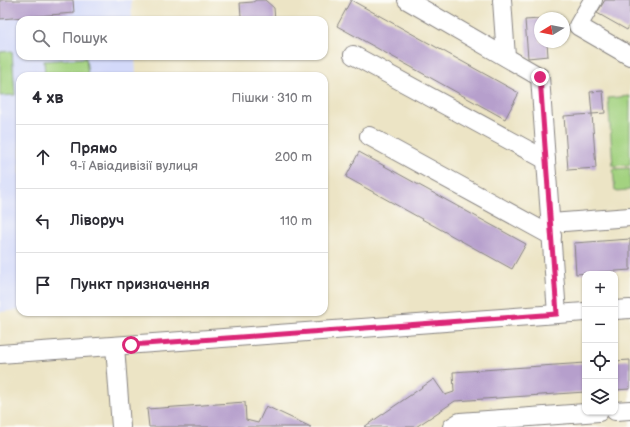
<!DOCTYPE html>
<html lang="uk">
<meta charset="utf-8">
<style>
:root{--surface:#fff;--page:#f2f2f3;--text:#2b2b33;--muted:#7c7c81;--line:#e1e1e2}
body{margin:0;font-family:"Balsamiq Sans",sans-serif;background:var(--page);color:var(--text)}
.controls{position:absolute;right:12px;bottom:12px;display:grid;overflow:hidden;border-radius:8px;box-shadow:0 1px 3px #0004}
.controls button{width:36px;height:36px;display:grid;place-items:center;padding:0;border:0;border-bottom:1px solid var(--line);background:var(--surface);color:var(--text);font:20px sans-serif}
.compass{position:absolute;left:534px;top:12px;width:36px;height:36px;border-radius:50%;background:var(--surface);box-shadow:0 1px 3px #0004;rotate:260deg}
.stop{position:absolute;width:12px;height:12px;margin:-9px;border:3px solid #db2777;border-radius:50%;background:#fff}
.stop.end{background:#db2777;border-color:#fff;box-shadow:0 1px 4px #0008}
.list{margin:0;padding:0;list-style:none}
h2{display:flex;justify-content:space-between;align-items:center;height:52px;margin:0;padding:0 16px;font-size:17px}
h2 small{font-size:13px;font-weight:400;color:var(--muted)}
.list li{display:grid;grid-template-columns:26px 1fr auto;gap:12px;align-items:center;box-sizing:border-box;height:64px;padding:0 16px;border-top:1px solid var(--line)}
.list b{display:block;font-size:15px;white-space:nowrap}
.list p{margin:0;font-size:13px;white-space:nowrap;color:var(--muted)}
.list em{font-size:13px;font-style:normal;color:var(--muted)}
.icon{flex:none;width:22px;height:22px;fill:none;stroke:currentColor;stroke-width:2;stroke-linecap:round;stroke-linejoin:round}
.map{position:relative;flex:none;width:630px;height:427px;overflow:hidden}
.search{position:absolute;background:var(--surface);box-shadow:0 1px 3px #0004;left:16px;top:16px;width:312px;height:44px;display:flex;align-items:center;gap:10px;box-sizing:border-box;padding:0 14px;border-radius:12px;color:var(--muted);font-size:15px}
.panel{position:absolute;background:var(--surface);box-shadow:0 1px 3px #0004;left:16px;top:72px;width:312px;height:244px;border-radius:12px}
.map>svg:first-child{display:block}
.built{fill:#d3d9f9}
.garden{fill:#a3d280;stroke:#627a5e}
.building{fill:#b69fcc}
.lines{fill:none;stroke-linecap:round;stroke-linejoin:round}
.minor-casing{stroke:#878380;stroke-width:20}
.minor{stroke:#fff;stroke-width:18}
.route{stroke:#db2777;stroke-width:5}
</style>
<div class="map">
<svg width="630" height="427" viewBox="0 0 630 427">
<rect width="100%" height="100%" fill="#fdfcf7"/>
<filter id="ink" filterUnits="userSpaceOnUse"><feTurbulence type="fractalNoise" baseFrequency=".025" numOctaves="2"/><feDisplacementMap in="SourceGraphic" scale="8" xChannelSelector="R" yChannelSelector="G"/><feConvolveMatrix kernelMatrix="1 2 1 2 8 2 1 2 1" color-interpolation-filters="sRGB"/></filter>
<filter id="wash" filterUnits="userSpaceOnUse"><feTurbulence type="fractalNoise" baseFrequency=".012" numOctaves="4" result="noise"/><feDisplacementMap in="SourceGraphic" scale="16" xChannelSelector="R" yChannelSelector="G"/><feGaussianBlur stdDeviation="0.9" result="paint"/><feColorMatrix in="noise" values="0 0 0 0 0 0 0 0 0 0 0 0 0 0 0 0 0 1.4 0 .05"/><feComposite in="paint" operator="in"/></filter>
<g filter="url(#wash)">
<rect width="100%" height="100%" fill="#ece4c5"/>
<!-- built -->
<polygon class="built" points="0,0 131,0 132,20 20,20 20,56 135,56 136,76 20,76 20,310 0,312"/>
<!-- garden -->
<g class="garden">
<polygon points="12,51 15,95 0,96 0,52"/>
<polygon points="86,58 88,76 45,76 44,61"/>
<polygon points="630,96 630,165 613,166 608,98"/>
<polygon points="630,168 630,190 615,191 613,169"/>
</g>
<g id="blocks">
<!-- building -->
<g class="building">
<polygon points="0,0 73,0 74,13 0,19"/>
<polygon points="256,0 265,0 274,8 275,20 201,20 241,16 240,3 253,2"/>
<polygon points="351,0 519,93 505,119 337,26"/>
<polygon points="605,0 630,0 630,24 627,30 597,13"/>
<polygon points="540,19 540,42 547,42 548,56 528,58 525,20"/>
<polygon points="603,91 605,113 592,114 590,92"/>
<polygon points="592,114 596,168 568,170 564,116"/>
<polygon points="359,152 526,244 512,269 346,177"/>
<polygon points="630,239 630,270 576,274 574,243"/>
<polygon points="630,360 630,389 615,390 615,361"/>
<polygon points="585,363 585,392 455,401 416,427 364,427 434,379 445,395 454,392 453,372"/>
<polygon points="245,402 246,420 258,423 266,406 311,427 149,427 147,409"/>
</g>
</g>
</g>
<g filter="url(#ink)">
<use href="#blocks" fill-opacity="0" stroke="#878380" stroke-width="1"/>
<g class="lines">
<defs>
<g id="minor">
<polyline points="407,0 540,77 557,314"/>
<polyline points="502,0 506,57"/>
<polyline points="593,0 578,26 630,56"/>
<polyline points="353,55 546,160"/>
<polyline points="369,136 552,236"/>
<polyline points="551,223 630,217"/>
<polyline points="615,310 630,309"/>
<polyline points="115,346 121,427"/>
<polyline points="0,354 585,312"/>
<polyline points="615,411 630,410"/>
<polyline points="452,427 460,422 599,412"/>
</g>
</defs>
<!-- minor casing -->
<use href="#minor" class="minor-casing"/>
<!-- minor -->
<use href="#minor" class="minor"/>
</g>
</g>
<g class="lines" filter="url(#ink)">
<!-- route -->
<polyline class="route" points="131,345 557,314 540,77"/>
</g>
</svg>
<div class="controls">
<button>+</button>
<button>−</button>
<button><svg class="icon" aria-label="locate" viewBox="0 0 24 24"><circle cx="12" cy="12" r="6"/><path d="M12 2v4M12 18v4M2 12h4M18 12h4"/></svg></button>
<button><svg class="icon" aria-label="layers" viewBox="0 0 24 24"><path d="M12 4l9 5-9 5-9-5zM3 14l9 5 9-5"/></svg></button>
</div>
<svg class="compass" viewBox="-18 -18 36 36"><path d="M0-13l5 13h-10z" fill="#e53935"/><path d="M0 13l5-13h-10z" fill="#7c7c81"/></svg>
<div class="stop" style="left:131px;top:345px"></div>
<div class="stop end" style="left:540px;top:77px"></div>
<div class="search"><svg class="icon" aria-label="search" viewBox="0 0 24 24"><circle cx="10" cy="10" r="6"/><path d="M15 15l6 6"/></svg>Пошук</div>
<section class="panel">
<h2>4 хв<small>Пішки · 310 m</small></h2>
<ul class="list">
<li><svg class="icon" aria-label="ahead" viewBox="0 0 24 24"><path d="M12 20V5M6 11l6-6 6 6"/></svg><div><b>Прямо</b><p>9-ї Авіадивізії вулиця</p></div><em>200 m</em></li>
<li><svg class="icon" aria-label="left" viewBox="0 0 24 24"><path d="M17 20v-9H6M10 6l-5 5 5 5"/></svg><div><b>Ліворуч</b></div><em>110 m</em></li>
<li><svg class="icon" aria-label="arrive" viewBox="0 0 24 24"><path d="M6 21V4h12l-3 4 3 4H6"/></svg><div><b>Пункт призначення</b></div></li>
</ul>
</section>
</div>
